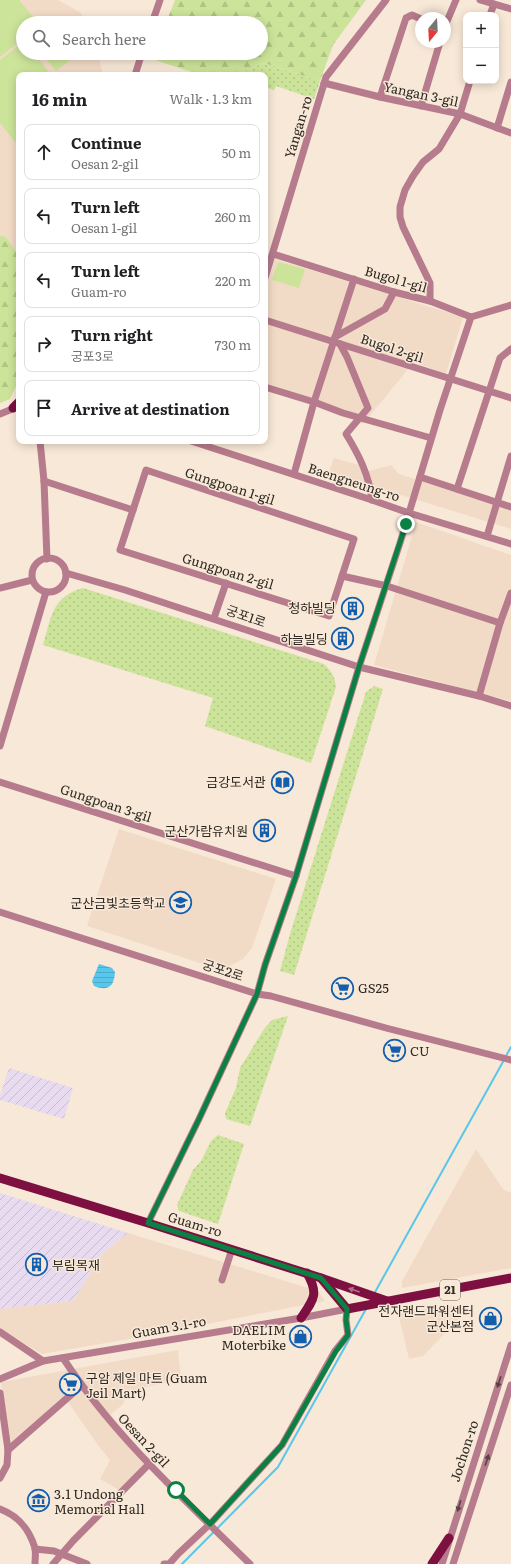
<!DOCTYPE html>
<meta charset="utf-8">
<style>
:root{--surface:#fff;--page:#f6f6f6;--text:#202124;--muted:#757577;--line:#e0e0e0}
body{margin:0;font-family:Literata,"Noto Sans KR",serif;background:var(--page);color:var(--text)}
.controls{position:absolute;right:12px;top:12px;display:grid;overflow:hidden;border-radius:8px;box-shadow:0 2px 10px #0003}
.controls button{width:36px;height:36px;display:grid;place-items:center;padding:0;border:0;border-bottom:1px solid var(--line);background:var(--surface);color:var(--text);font:20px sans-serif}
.compass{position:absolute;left:415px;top:12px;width:36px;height:36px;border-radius:50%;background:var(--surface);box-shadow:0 2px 10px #0003;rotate:198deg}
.stop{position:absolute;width:12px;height:12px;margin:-9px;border:3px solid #0b8043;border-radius:50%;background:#fff}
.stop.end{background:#0b8043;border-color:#fff;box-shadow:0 1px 4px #0008}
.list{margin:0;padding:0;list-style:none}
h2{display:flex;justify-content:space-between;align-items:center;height:52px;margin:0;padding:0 16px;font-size:17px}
h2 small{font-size:13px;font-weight:400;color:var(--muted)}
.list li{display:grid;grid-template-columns:26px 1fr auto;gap:12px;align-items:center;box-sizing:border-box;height:56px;margin:0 8px 8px;padding:0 8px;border:1px solid var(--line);border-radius:8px}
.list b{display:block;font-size:15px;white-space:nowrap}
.list p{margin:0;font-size:13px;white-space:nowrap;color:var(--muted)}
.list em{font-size:13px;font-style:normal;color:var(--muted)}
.icon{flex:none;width:22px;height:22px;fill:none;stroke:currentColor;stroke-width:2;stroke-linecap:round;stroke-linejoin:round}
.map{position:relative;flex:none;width:511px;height:1564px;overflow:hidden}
.search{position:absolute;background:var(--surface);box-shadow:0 2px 10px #0003;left:16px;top:16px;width:252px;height:44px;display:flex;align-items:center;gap:10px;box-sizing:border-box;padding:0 14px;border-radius:22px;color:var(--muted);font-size:15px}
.panel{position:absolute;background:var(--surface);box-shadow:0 2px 10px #0003;left:16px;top:72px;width:252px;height:372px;border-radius:8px}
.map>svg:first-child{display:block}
.built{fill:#f2dbc6}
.industrial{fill:url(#industrial-furrows)}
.grass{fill:url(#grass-dots)}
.forest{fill:url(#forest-firs)}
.pitch{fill:#cce499}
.water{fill:url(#water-rules)}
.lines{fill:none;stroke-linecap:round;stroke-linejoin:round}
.stream{stroke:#59c6eb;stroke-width:2}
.minor{stroke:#b67b8c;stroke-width:7}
.major{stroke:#7d0f41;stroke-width:9}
.oneway{fill:#b47184}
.oneway2{fill:#584242}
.route{stroke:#0b8043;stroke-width:5}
.labels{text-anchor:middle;stroke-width:3;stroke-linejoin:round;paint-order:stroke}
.shield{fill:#f8e8d7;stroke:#6b6259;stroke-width:1}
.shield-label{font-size:12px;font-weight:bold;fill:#2f2923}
.street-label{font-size:13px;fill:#2f2923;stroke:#f8e8d7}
.poi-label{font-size:13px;fill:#2f2923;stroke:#f8e8d7;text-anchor:end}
</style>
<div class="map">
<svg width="511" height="1564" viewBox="0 0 511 1564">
<defs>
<pattern id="industrial-furrows" width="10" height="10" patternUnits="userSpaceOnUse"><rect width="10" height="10" fill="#e9dbef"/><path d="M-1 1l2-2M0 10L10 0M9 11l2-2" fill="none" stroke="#c8bccd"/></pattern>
<pattern id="grass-dots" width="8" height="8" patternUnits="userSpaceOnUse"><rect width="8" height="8" fill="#cce499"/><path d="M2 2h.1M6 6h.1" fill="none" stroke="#b0c484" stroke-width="1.8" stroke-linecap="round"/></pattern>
<pattern id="forest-firs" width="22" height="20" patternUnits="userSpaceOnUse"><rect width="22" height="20" fill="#cce499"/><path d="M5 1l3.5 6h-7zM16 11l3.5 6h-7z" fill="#b0c484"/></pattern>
<pattern id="water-rules" width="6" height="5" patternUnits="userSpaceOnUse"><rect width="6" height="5" fill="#59c6eb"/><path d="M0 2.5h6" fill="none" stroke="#4eaac9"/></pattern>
</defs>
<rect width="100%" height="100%" fill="#f8e8d7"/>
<!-- built -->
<g class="built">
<polygon points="0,0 58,0 81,13 85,23 23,23 23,53 98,53 103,75 19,75 19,256 6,237 0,235"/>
<polygon points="275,259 463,317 446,374 414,362 363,424 343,413 265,383 265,291"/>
<polygon points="334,458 359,465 369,471 391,465 399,474 511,510 511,529 408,497 328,474"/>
<polygon points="416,522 511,555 511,701 374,665"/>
<polygon points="119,829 276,879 252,948 243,959 230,966 209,966 87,926"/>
<polygon points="476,1149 503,1189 511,1193 511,1268 402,1288 402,1281"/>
<polygon points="128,1233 318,1291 325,1301 129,1339 42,1354 0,1329 0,1309 73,1301 103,1253"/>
<polygon points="472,1305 423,1356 409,1359 398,1313 446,1306"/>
<polygon points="178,1350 181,1379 141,1388 125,1399 123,1404 110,1415 128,1438 149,1459 119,1490 100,1479 110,1460 100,1448 68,1402 10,1443 1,1382"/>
</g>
<!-- industrial -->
<g class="industrial">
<polygon points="9,1068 73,1088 64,1119 0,1100 0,1095"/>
<polygon points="0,1193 128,1233 103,1253 73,1301 0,1309"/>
</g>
<!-- grass -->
<g class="grass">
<polygon points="264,63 320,81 314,99 276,86 274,90 265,87 265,75 234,75"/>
<path d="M83,588L324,664C331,671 335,676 336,687L311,763L205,726L213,698L43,645C51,618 52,596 83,588Z"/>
<polygon points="374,686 383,689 294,975 280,971 290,934 366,692"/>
<polygon points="288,1016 250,1126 226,1119 225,1113 236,1088 240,1068 264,1029 272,1020"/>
<polygon points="218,1135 244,1144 218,1224 179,1211 177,1205 193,1170 201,1161 211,1141"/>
</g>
<!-- forest -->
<g class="forest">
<polygon points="175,0 366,0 333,45 320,81 264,63 234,75 201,75 152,59 155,53 261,53 261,23 166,23"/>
<polygon points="0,235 6,237 19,256 19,380 10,399 0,403"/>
</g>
<!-- pitch -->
<g class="pitch">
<polygon points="0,0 19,0 38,23 23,23 23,39 0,57"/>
<polygon points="23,42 23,53 34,53 51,75 19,75 19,147 0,123 0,60"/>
<polygon points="42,53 79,53 56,71"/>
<polygon points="278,262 305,269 299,288 272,280"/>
</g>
<!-- water -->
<path class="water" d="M99,964L112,968L115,972C114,988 107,991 94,986L92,981Z"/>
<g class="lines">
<!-- stream -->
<g class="stream">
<polyline points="506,1056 511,1047"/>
<polyline points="374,1294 504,1060"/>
<polyline points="182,1564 278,1467 366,1309"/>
</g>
<!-- minor -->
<g class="minor">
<polyline points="480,0 511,9"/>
<polyline points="490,15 494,4"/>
<polyline points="152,23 160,0"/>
<polyline points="445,26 456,0"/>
<polyline points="135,75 142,53"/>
<polyline points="324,83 380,97 460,114 511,133"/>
<polyline points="380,97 406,18 412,15 421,19"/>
<polyline points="421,106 440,42"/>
<polyline points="497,128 511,82"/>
<polyline points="273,254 394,292 430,301 471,317 511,305"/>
<polyline points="265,278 326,77 386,0"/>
<polyline points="430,301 430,283 403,227 400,217 400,207 405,190 413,176 423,162 439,149 460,114 470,81"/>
<polyline points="265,320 511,398"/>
<polyline points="335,337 385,309 394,292"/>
<path d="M340,344L347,357L368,408L346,434C359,455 369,475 372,500"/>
<polyline points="265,387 314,402 343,413 431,438"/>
<polyline points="0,414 17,407"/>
<polyline points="40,441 44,481 47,559"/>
<polyline points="191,441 372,500 409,513 511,544"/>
<polygon points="146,470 354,539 329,616 120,550"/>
<polyline points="294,474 314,402 354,279"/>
<polyline points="420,477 511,507"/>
<polyline points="44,481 133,510"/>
<polyline points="457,489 500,358 511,349"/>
<polyline points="487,536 511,456"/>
<circle cx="49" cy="575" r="17"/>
<polyline points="66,573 125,590 359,667 479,696 511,706"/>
<polyline points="342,576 387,586 500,623"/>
<polyline points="0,588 32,580"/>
<polyline points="214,618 226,583"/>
<polyline points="479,696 500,623 511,593"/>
<polyline points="0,746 46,592"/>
<polyline points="0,782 296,876"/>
<polyline points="0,912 257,994 271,996 386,1028 511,1060"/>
<polyline points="148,1223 199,1119 257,994 265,965 296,876 359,667 400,543 440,410 471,317"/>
<polyline points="222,1280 232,1249"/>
<polyline points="0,1332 43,1361 301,1318 347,1309 346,1320 348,1335 335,1351 282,1445 210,1524 178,1554 169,1564 164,1564"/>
<path d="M63,1358C114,1436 184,1499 250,1564"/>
<polyline points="0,1379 43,1361"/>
<polyline points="0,1393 8,1450 7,1465 0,1478"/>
<polyline points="8,1450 81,1386"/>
<path d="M0,1509C19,1516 29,1529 35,1548C36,1553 35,1559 35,1564"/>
<polyline points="35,1549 54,1551 87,1564"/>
<polyline points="53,1564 73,1541 149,1464"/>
<polyline points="442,1564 511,1345"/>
<polyline points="453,1564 511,1385"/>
</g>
<!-- major -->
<g class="major">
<polyline points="13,408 19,402"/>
<polyline points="0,1178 148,1223 321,1278 347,1309 511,1278"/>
<polyline points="321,1278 387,1301"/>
<path d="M301,1318C314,1299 319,1294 307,1273"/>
<polyline points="432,1564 449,1538"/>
</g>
</g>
<!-- one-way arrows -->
<defs><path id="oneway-solid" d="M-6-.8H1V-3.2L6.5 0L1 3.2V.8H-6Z"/></defs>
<use class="oneway" href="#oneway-solid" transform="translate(354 1290) rotate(-161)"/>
<g class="oneway2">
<use href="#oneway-solid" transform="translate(499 1382) rotate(108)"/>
<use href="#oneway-solid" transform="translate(487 1460) rotate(-72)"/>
<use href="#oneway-solid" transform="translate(459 1506) rotate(107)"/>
</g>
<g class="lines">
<!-- route -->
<polyline class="route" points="176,1490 210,1524 282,1445 336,1351 348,1335 346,1320 347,1309 321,1278 148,1223 199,1119 257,994 265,965 296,876 359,667 406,524"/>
</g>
<!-- icons -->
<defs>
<symbol id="building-ring" viewBox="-11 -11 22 22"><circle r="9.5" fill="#f8e8d7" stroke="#135fae" stroke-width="1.5"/><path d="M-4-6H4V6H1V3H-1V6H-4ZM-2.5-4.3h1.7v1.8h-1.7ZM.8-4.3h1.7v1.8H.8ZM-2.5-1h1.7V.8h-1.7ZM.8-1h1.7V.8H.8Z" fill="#135fae"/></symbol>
<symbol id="library-ring" viewBox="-11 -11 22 22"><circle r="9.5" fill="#f8e8d7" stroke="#135fae" stroke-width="1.5"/><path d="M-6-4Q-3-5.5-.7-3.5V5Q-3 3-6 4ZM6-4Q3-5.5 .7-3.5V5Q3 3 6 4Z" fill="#135fae"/></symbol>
<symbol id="school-ring" viewBox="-11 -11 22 22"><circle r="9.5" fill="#f8e8d7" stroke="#135fae" stroke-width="1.5"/><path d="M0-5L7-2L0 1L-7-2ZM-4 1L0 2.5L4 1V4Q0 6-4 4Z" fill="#135fae"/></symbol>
<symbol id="supermarket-ring" viewBox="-11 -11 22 22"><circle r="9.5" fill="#f8e8d7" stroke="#135fae" stroke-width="1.5"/><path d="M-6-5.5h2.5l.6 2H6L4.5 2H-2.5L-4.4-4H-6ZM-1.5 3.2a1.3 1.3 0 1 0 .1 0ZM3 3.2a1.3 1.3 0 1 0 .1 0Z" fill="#135fae"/></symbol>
<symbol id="shop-ring" viewBox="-11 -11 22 22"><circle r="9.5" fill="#f8e8d7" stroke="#135fae" stroke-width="1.5"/><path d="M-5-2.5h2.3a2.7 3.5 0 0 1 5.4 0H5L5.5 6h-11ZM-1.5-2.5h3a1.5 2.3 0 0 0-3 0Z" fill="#135fae"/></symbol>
<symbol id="museum-ring" viewBox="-11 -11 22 22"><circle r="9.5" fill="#f8e8d7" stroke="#135fae" stroke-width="1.5"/><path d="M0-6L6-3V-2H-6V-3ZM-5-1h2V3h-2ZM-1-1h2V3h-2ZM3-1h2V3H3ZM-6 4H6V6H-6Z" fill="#135fae"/></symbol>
</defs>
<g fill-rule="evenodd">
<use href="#building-ring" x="340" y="596" width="25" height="25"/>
<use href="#building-ring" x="330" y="626" width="25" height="25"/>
<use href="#library-ring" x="270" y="770" width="25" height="25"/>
<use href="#building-ring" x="252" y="818" width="25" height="25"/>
<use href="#school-ring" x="168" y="890" width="25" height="25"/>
<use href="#supermarket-ring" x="330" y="976" width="25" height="25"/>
<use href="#supermarket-ring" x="382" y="1038" width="25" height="25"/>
<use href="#building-ring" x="24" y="1252" width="25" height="25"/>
<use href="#shop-ring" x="478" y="1306" width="25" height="25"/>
<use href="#shop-ring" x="288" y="1324" width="25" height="25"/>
<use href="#supermarket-ring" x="58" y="1372" width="25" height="25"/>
<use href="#museum-ring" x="26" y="1488" width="25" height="25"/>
</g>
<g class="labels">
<!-- shield labels -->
<rect class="shield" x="440" y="1280" width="20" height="20" rx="3"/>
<g class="shield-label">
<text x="450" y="1294">21</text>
</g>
<!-- street labels -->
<g class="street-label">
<text transform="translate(421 94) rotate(12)" y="5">Yangan 3-gil</text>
<text transform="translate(298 127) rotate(-73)" y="5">Yangan-ro</text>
<text transform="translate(396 279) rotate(16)" y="5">Bugol 1-gil</text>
<text transform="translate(392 348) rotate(18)" y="5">Bugol 2-gil</text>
<text transform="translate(354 482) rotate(18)" y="5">Baengneung-ro</text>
<text transform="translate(230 486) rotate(18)" y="5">Gungpoan 1-gil</text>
<text transform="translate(228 571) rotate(17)" y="5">Gungpoan 2-gil</text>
<text transform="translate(246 616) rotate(19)" y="5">궁포1로</text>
<text transform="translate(106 803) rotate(18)" y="5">Gungpoan 3-gil</text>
<text transform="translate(223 970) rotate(18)" y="5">궁포2로</text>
<text transform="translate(195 1224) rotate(17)" y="5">Guam-ro</text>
<text transform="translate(169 1327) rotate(-10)" y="5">Guam 3.1-ro</text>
<text transform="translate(144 1440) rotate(47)" y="5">Oesan 2-gil</text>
<text transform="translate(464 1451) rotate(-72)" y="5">Jochon-ro</text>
</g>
<!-- poi labels -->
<g class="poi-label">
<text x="336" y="613">청하빌딩</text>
<text x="328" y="644">하늘빌딩</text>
<text x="266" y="787">금강도서관</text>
<text x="248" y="836">군산가람유치원</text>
<text x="166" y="908">군산금빛초등학교</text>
<text x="358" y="993" text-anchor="start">GS25</text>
<text x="410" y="1056" text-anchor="start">CU</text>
<text x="52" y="1270" text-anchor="start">부림목재</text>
<text x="474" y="1316">전자랜드파워센터<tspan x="474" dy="15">군산본점</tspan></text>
<text x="286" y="1335">DAELIM<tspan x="286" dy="15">Moterbike</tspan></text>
<text x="86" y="1383" text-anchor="start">구암 제일 마트 (Guam<tspan x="86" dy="15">Jeil Mart)</tspan></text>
<text x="54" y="1499" text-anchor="start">3.1 Undong<tspan x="54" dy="15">Memorial Hall</tspan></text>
</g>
</g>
</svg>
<div class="controls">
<button>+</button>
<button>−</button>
</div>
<svg class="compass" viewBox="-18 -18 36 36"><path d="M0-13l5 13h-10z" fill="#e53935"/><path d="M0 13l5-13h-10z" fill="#757577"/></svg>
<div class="stop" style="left:176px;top:1490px"></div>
<div class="stop end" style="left:406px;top:524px"></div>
<div class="search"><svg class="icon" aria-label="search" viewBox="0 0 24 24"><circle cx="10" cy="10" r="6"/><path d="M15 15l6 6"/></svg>Search here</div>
<section class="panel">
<h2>16 min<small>Walk · 1.3 km</small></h2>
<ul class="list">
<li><svg class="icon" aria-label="ahead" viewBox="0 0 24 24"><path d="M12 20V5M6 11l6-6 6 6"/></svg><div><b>Continue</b><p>Oesan 2-gil</p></div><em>50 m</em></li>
<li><svg class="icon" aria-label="left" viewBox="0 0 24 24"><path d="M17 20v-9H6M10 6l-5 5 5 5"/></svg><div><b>Turn left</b><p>Oesan 1-gil</p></div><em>260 m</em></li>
<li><svg class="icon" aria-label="left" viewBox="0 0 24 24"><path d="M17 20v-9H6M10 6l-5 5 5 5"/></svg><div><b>Turn left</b><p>Guam-ro</p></div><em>220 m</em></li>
<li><svg class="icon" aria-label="right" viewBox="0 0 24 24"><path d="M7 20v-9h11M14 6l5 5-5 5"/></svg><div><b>Turn right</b><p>궁포3로</p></div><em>730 m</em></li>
<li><svg class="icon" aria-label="arrive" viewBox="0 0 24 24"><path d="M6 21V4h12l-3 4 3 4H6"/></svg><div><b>Arrive at destination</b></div></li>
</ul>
</section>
</div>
